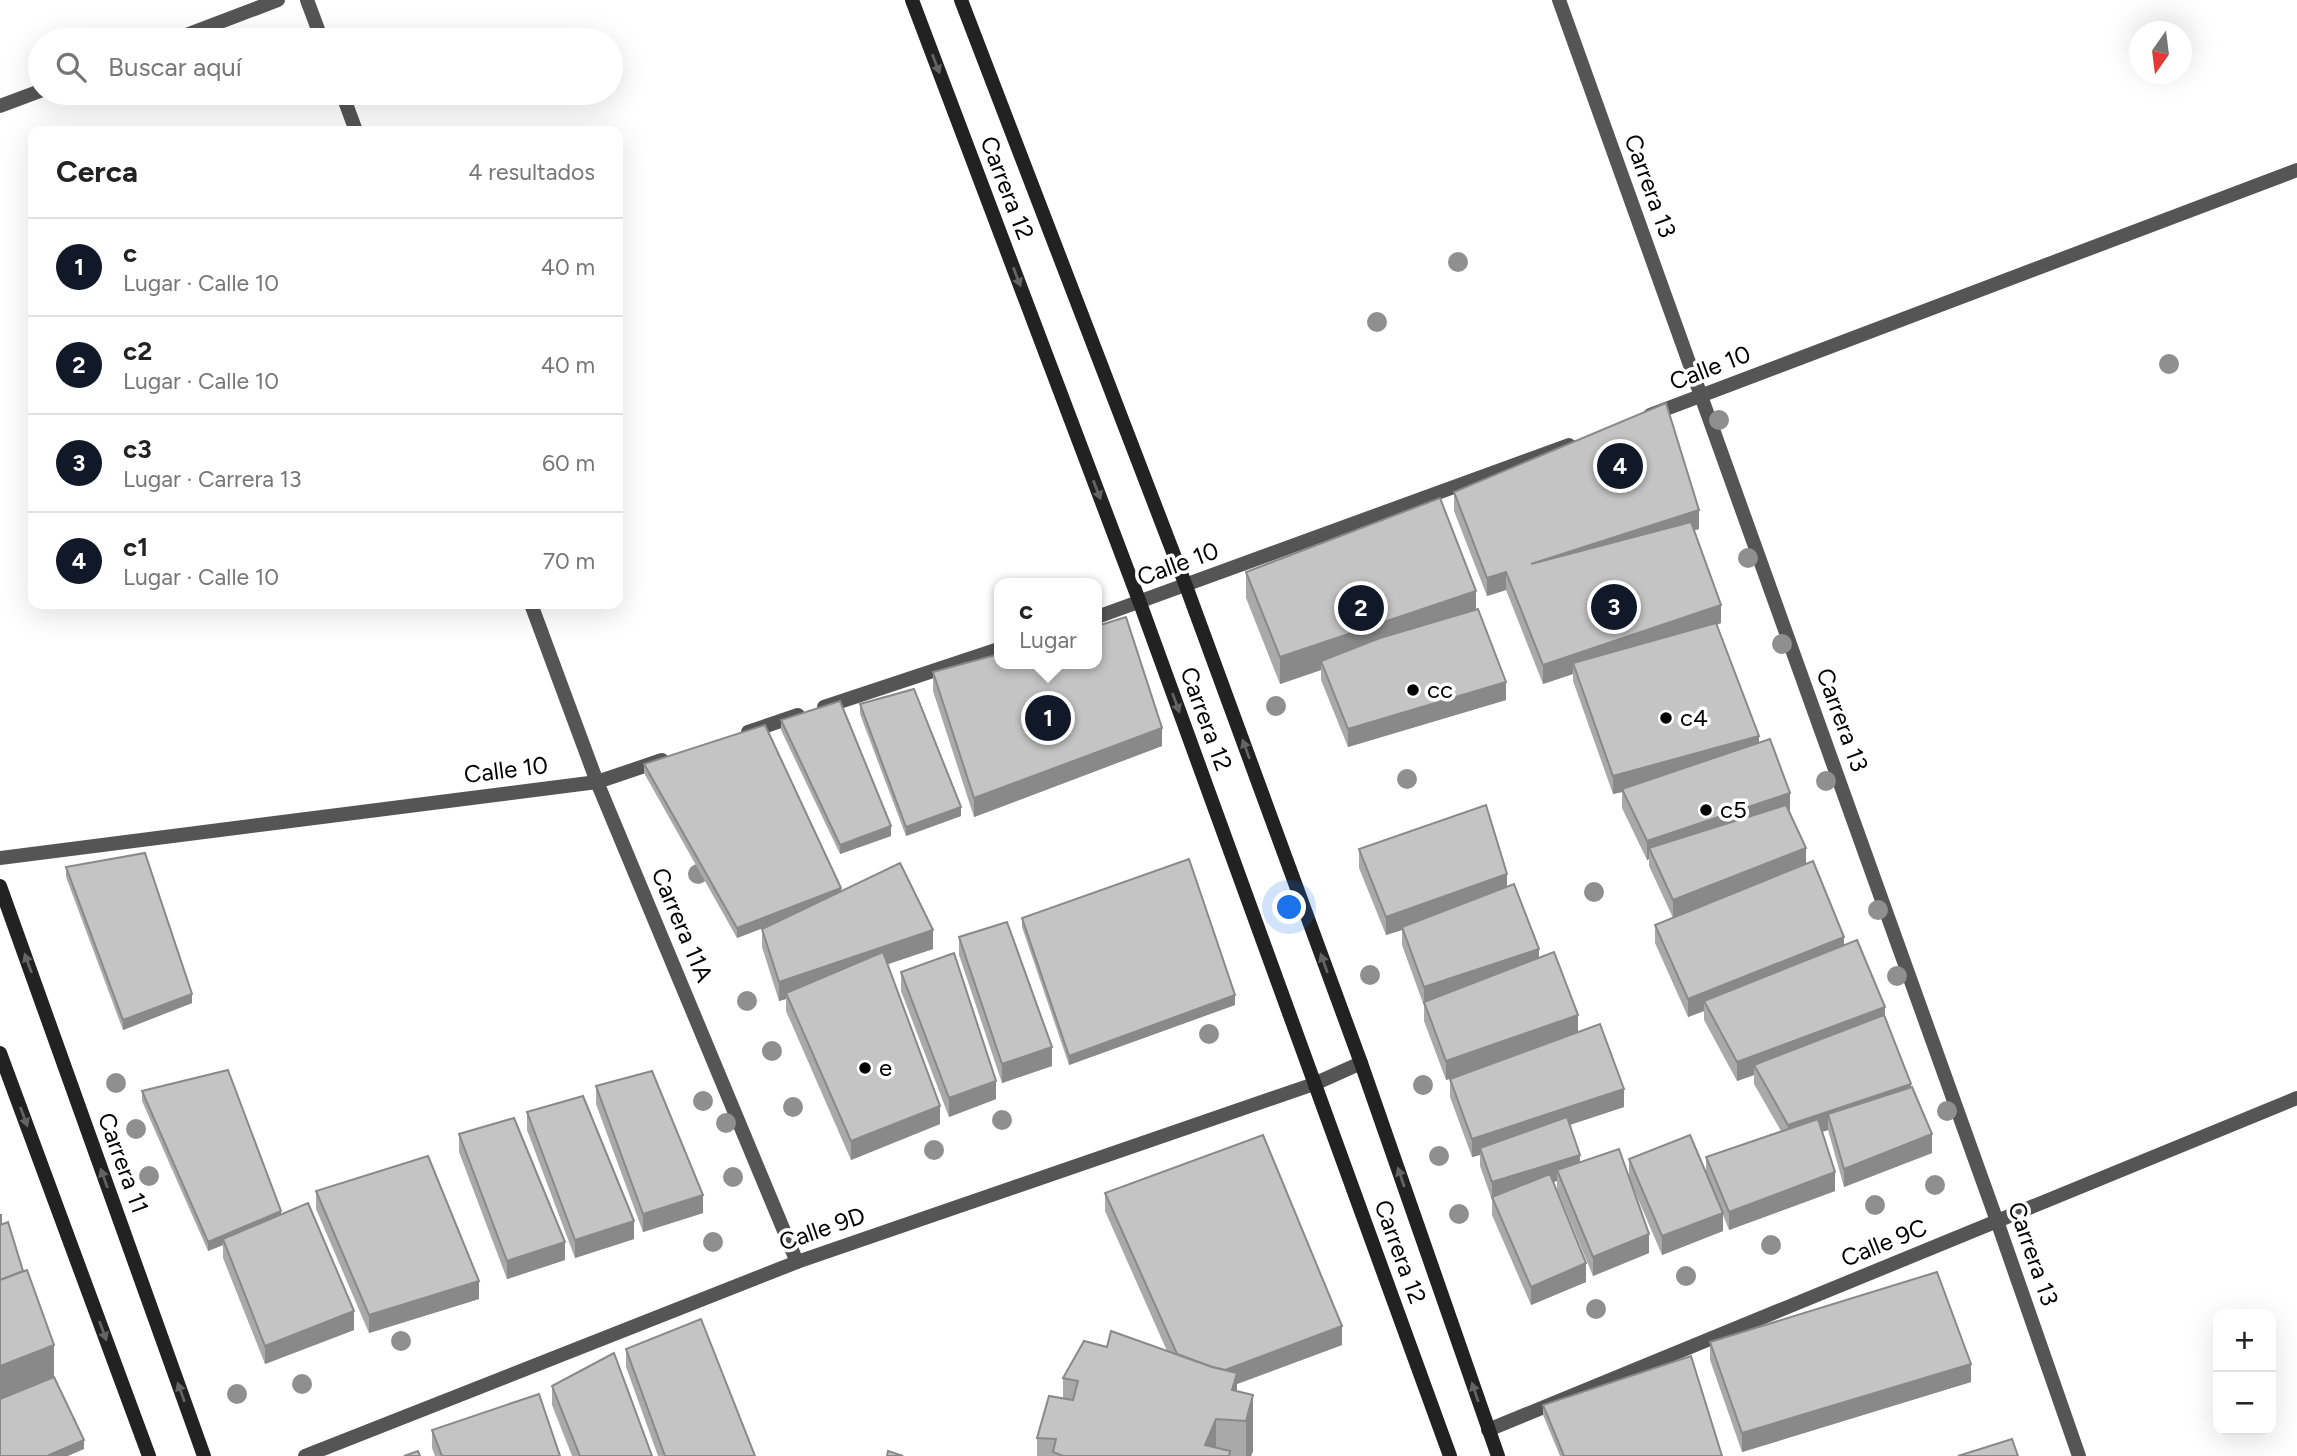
<!DOCTYPE html>
<html lang="es">
<meta charset="utf-8">
<style>
:root{--surface:#fff;--page:#f6f6f6;--text:#222;--muted:#767676;--line:#e0e0e0;--accent:#111827}
body{margin:0;font-family:Figtree,sans-serif;background:var(--page);color:var(--text)}
.controls{position:absolute;right:21px;bottom:21px;display:grid;overflow:hidden;border-radius:14px;box-shadow:0 7px 28px #0002}
.controls button{width:63px;height:63px;display:grid;place-items:center;padding:0;border:0;border-bottom:2px solid var(--line);background:var(--surface);color:var(--text);font:35px sans-serif}
.compass{position:absolute;left:2129px;top:21px;width:63px;height:63px;border-radius:50%;background:var(--surface);box-shadow:0 7px 28px #0002;rotate:194deg}
.you{position:absolute;left:1290px;top:908px;width:24px;height:24px;margin:-18px;border:5px solid #fff;border-radius:50%;background:#1a73e8;box-shadow:0 0 0 10px #1a73e833}
.badge{display:grid;place-items:center;width:46px;height:46px;border-radius:50%;background:var(--accent);color:#fff;font-size:23px;font-weight:700}
.pin{position:absolute;translate:-50% -50%;border:4px solid #fff;box-shadow:0 2px 7px #0006}
.popup{position:absolute;left:994px;top:578px;width:108px;height:91px;box-sizing:border-box;display:grid;place-content:center;border-radius:14px;background:var(--surface);filter:drop-shadow(0 2px 5px #0005);font-size:23px;white-space:nowrap;color:var(--muted)}
.popup b{font-size:26px;color:var(--text)}
.popup::after{content:'';position:absolute;left:50%;top:100%;margin-left:-14px;border:14px solid transparent;border-top-color:var(--surface)}
.list{margin:0;padding:0;list-style:none}
h2{display:flex;justify-content:space-between;align-items:center;height:91px;margin:0;padding:0 28px;font-size:30px}
h2 small{font-size:23px;font-weight:400;color:var(--muted)}
.list li{display:grid;grid-template-columns:46px 1fr auto;gap:21px;align-items:center;box-sizing:border-box;height:98px;padding:0 28px;border-top:2px solid var(--line)}
.list b{display:block;font-size:26px;white-space:nowrap}
.list p{margin:0;font-size:23px;white-space:nowrap;color:var(--muted)}
.list em{font-size:23px;font-style:normal;color:var(--muted)}
.icon{flex:none;width:38px;height:38px;fill:none;stroke:currentColor;stroke-width:2;stroke-linecap:round;stroke-linejoin:round}
.map{position:relative;flex:none;width:2297px;height:1456px;overflow:hidden}
.search{position:absolute;background:var(--surface);box-shadow:0 7px 28px #0002;left:28px;top:28px;width:595px;height:77px;display:flex;align-items:center;gap:18px;box-sizing:border-box;padding:0 24px;border-radius:38px;color:var(--muted);font-size:26px}
.panel{position:absolute;background:var(--surface);box-shadow:0 7px 28px #0002;left:28px;top:126px;width:595px;height:483px;border-radius:14px}
.map>svg:first-child{display:block}
.lines{fill:none;stroke-linecap:round;stroke-linejoin:round}
.street{stroke:#555;stroke-width:14}
.secondary{stroke:#222;stroke-width:14}
.tree{fill:#8f8f8f}
.wall{fill:#a9a9a9}
.shaded-wall{fill:#898989}
.building{fill:#c4c4c4;stroke:#898989;stroke-width:2}
.oneway{fill:#646464}
.poi-dot{fill:#000;stroke:#fff;stroke-width:2.5}
.labels{text-anchor:middle;stroke-width:7;stroke-linejoin:round;paint-order:stroke}
.street-label{font-size:24px;fill:#000;stroke:#fff}
.poi-label{font-size:24px;fill:#000;stroke:#fff;text-anchor:start}
</style>
<div class="map">
<svg width="2297" height="1456" viewBox="0 0 2297 1456">
<rect width="100%" height="100%" fill="#fff"/>
<g class="lines">
<!-- street -->
<g class="street">
<polyline points="307,0 322,40"/>
<polyline points="1559,0 1997,1221 2079,1456"/>
<polyline points="173,40 278,0"/>
<polyline points="342,93 356,131"/>
<polyline points="0,106 40,91"/>
<polyline points="1650,415 2297,170"/>
<polyline points="531,604 597,782 797,1262"/>
<polyline points="1097,617 1569,445"/>
<polyline points="824,707 999,649"/>
<polyline points="748,732 798,715"/>
<polyline points="0,858 597,782 662,760"/>
<polyline points="1488,1430 2297,1098"/>
<polyline points="305,1456 797,1262 1314,1084 1361,1063"/>
</g>
<!-- secondary -->
<g class="secondary">
<polyline points="912,0 1140,603 1450,1456"/>
<polyline points="961,0 1186,586 1361,1063 1498,1456"/>
<polyline points="0,886 204,1456"/>
<polyline points="0,1053 149,1456"/>
</g>
</g>
<!-- trees -->
<g class="tree">
<circle cx="1458" cy="262" r="10"/>
<circle cx="1377" cy="322" r="10"/>
<circle cx="2169" cy="364" r="10"/>
<circle cx="1719" cy="420" r="10"/>
<circle cx="1748" cy="558" r="10"/>
<circle cx="1782" cy="644" r="10"/>
<circle cx="1276" cy="706" r="10"/>
<circle cx="1407" cy="779" r="10"/>
<circle cx="1826" cy="781" r="10"/>
<circle cx="698" cy="874" r="10"/>
<circle cx="1594" cy="892" r="10"/>
<circle cx="1878" cy="910" r="10"/>
<circle cx="1370" cy="975" r="10"/>
<circle cx="1897" cy="976" r="10"/>
<circle cx="747" cy="1001" r="10"/>
<circle cx="1209" cy="1034" r="10"/>
<circle cx="772" cy="1051" r="10"/>
<circle cx="116" cy="1083" r="10"/>
<circle cx="1423" cy="1085" r="10"/>
<circle cx="703" cy="1101" r="10"/>
<circle cx="793" cy="1107" r="10"/>
<circle cx="1947" cy="1111" r="10"/>
<circle cx="1002" cy="1120" r="10"/>
<circle cx="726" cy="1123" r="10"/>
<circle cx="136" cy="1129" r="10"/>
<circle cx="934" cy="1150" r="10"/>
<circle cx="1439" cy="1156" r="10"/>
<circle cx="149" cy="1176" r="10"/>
<circle cx="733" cy="1177" r="10"/>
<circle cx="1935" cy="1185" r="10"/>
<circle cx="1875" cy="1205" r="10"/>
<circle cx="1459" cy="1214" r="10"/>
<circle cx="713" cy="1242" r="10"/>
<circle cx="1771" cy="1245" r="10"/>
<circle cx="1686" cy="1276" r="10"/>
<circle cx="1596" cy="1309" r="10"/>
<circle cx="401" cy="1341" r="10"/>
<circle cx="302" cy="1384" r="10"/>
<circle cx="237" cy="1394" r="10"/>
</g>
<!-- wall -->
<g class="wall">
<polygon points="1454,492 1699,529 1694,530 1721,623 1717,625 1759,742 1790,812 1806,864 1844,945 1885,1015 1911,1087 1932,1153 1844,1187 1828,1130 1822,1132 1835,1191 1729,1230 1723,1215 1723,1231 1662,1255 1629,1178 1629,1159 1706,1173 1706,1157 1781,1131 1754,1084 1754,1075 1737,1081 1704,1020 1704,1011 1688,1017 1655,943 1655,925 1673,918 1649,866 1649,859 1647,860 1622,808 1622,792 1613,794 1573,681 1573,674 1543,684 1506,590 1487,596 1454,511"/>
<polygon points="1246,572 1476,609 1506,700 1348,747 1321,680 1321,670 1280,684 1246,598"/>
<polygon points="933,672 1162,746 974,817 933,691"/>
<polygon points="860,704 961,816 906,836 860,714"/>
<polygon points="781,720 891,836 840,854 781,730"/>
<polygon points="644,764 841,891 933,949 887,964 940,1124 851,1160 786,1011 786,999 779,1001 762,947 762,929 766,927 737,938 644,773"/>
<polygon points="1359,849 1507,886 1539,958 1578,1032 1624,1107 1569,1125 1580,1163 1649,1253 1593,1276 1557,1189 1557,1181 1553,1182 1586,1282 1531,1305 1492,1215 1492,1200 1480,1166 1480,1155 1472,1157 1450,1097 1450,1079 1472,1071 1446,1080 1424,1021 1424,1006 1402,945 1402,930 1386,935 1359,868"/>
<polygon points="66,867 192,1003 123,1030 66,877"/>
<polygon points="1022,918 1235,1005 1069,1065 1022,927"/>
<polygon points="959,937 1052,1066 1002,1083 959,955"/>
<polygon points="901,972 996,1099 949,1117 901,991"/>
<polygon points="596,1086 703,1213 643,1232 596,1104"/>
<polygon points="142,1091 281,1215 354,1330 265,1364 223,1258 223,1245 208,1251 142,1101"/>
<polygon points="527,1112 634,1239 575,1258 527,1130"/>
<polygon points="459,1134 565,1260 507,1279 459,1152"/>
<polygon points="316,1191 479,1299 369,1333 316,1209"/>
<polygon points="1105,1193 1342,1345 1237,1384 1237,1391 1253,1395 1253,1451 1251,1456 1037,1456 1037,1438 1063,1398 1063,1378 1167,1351 1105,1211"/>
<polygon points="1710,1342 1971,1382 1742,1452 1710,1360"/>
<polygon points="626,1349 755,1456 658,1456 626,1367"/>
<polygon points="552,1386 652,1456 572,1456 552,1405"/>
<polygon points="1543,1405 1722,1456 1560,1456 1543,1415"/>
<polygon points="432,1430 560,1456 435,1456 432,1448"/>
</g>
<!-- shaded-wall -->
<g class="shaded-wall">
<polygon points="1699,510 1699,529 1531,582 1531,564"/>
<polygon points="1506,572 1506,590 1487,596 1487,578"/>
<polygon points="1476,591 1476,617 1321,661 1321,670 1280,684 1280,657"/>
<polygon points="1721,605 1721,623 1576,672 1573,663 1573,674 1543,684 1543,665"/>
<polygon points="1506,682 1506,700 1348,747 1348,729"/>
<polygon points="1162,728 1162,746 974,817 974,798"/>
<polygon points="1759,736 1759,755 1622,789 1622,792 1613,794 1613,776"/>
<polygon points="1790,793 1790,812 1653,858 1649,848 1649,859 1647,860 1647,841"/>
<polygon points="961,807 961,816 906,836 906,827"/>
<polygon points="891,826 891,836 840,854 840,845"/>
<polygon points="1806,848 1806,867 1673,918 1673,900"/>
<polygon points="1507,874 1507,893 1402,927 1402,930 1386,935 1386,917"/>
<polygon points="841,888 841,898 737,938 737,928"/>
<polygon points="933,930 933,949 788,998 786,993 786,999 779,1001 779,982"/>
<polygon points="1844,937 1844,956 1704,1001 1704,1011 1688,1017 1688,999"/>
<polygon points="1539,949 1539,967 1424,1002 1424,1006 1424,987"/>
<polygon points="192,994 192,1003 123,1030 123,1020"/>
<polygon points="1235,995 1235,1005 1069,1065 1069,1056"/>
<polygon points="1885,1007 1885,1026 1754,1065 1754,1075 1737,1081 1737,1062"/>
<polygon points="1578,1015 1578,1034 1446,1080 1446,1061"/>
<polygon points="1052,1047 1052,1066 1002,1083 1002,1064"/>
<polygon points="996,1081 996,1099 949,1117 949,1098"/>
<polygon points="1911,1084 1911,1102 1828,1114 1828,1130 1788,1143 1788,1125"/>
<polygon points="1624,1089 1624,1107 1482,1154 1480,1148 1480,1155 1472,1157 1472,1139"/>
<polygon points="940,1106 940,1124 851,1160 851,1141"/>
<polygon points="1932,1134 1932,1153 1844,1187 1844,1169"/>
<polygon points="1580,1155 1580,1174 1557,1170 1557,1181 1494,1200 1492,1197 1492,1182"/>
<polygon points="1835,1172 1835,1191 1729,1230 1729,1212"/>
<polygon points="703,1195 703,1213 643,1232 643,1214"/>
<polygon points="281,1211 281,1220 223,1239 223,1245 208,1251 208,1242"/>
<polygon points="1723,1213 1723,1231 1662,1255 1662,1236"/>
<polygon points="0,1214 2,1214 2,1232 0,1233"/>
<polygon points="634,1221 634,1239 575,1258 575,1240"/>
<polygon points="1649,1234 1649,1253 1593,1276 1593,1257"/>
<polygon points="565,1242 565,1260 507,1279 507,1261"/>
<polygon points="1586,1263 1586,1282 1531,1305 1531,1287"/>
<polygon points="479,1281 479,1299 369,1333 369,1315"/>
<polygon points="354,1311 354,1330 265,1364 265,1346"/>
<polygon points="1342,1326 1342,1345 1237,1384 1237,1421 1190,1383"/>
<polygon points="54,1345 54,1379 0,1400 0,1366"/>
<polygon points="1971,1364 1971,1382 1742,1452 1742,1433"/>
<polygon points="1253,1395 1253,1451 1251,1456 1246,1456 1246,1421"/>
<polygon points="1216,1419 1216,1456 1205,1445"/>
<polygon points="84,1440 84,1449 68,1456 47,1456"/>
</g>
<!-- building -->
<g class="building">
<polygon points="1666,403 1699,510 1531,564 1691,522 1721,605 1543,665 1506,572 1487,578 1454,492"/>
<polygon points="1440,498 1476,591 1280,657 1246,572"/>
<polygon points="1478,609 1506,682 1348,729 1321,661 1380,638"/>
<polygon points="1126,617 1162,728 974,798 933,672 999,654 999,664 1097,664 1097,626"/>
<polygon points="1716,623 1759,736 1613,776 1573,663"/>
<polygon points="914,689 961,807 906,827 860,704"/>
<polygon points="840,701 891,826 840,845 781,720"/>
<polygon points="765,725 841,888 737,928 644,764"/>
<polygon points="1770,739 1790,793 1647,841 1622,789"/>
<polygon points="1486,805 1507,874 1386,917 1359,849"/>
<polygon points="1786,805 1806,848 1673,900 1649,848"/>
<polygon points="145,853 192,994 123,1020 66,867"/>
<polygon points="1189,859 1235,995 1069,1056 1022,918"/>
<polygon points="1813,861 1844,937 1688,999 1655,925"/>
<polygon points="900,863 933,930 779,982 762,929"/>
<polygon points="1514,884 1539,949 1424,987 1402,927"/>
<polygon points="1007,922 1052,1047 1002,1064 959,937"/>
<polygon points="1857,940 1885,1007 1737,1062 1704,1001"/>
<polygon points="883,952 940,1106 851,1141 786,993"/>
<polygon points="1554,952 1578,1015 1446,1061 1424,1002"/>
<polygon points="954,953 996,1081 949,1098 901,972"/>
<polygon points="1884,1015 1911,1084 1788,1125 1754,1065"/>
<polygon points="1600,1024 1624,1089 1472,1139 1450,1079"/>
<polygon points="228,1070 281,1211 208,1242 142,1091"/>
<polygon points="652,1071 703,1195 643,1214 596,1086"/>
<polygon points="1912,1087 1932,1134 1844,1169 1828,1114"/>
<polygon points="583,1096 634,1221 575,1240 527,1112"/>
<polygon points="1567,1117 1580,1155 1492,1182 1480,1148"/>
<polygon points="514,1118 565,1242 507,1261 459,1134"/>
<polygon points="1818,1119 1835,1172 1729,1212 1706,1157"/>
<polygon points="1263,1135 1342,1326 1225,1370 1212,1367 1177,1354 1105,1193"/>
<polygon points="1690,1135 1723,1213 1662,1236 1629,1159"/>
<polygon points="1619,1149 1649,1234 1593,1257 1557,1170"/>
<polygon points="428,1156 479,1281 369,1315 316,1191"/>
<polygon points="1550,1174 1586,1263 1531,1287 1492,1197"/>
<polygon points="308,1203 354,1311 265,1346 223,1239"/>
<polygon points="8,1222 23,1271 0,1280 0,1225"/>
<polygon points="27,1270 54,1345 0,1366 0,1280"/>
<polygon points="1937,1272 1971,1364 1742,1433 1710,1342"/>
<polygon points="701,1319 755,1456 665,1456 626,1349"/>
<polygon points="1111,1331 1212,1367 1237,1373 1232,1390 1253,1395 1246,1421 1216,1419 1205,1445 1230,1451 1229,1456 1063,1456 1053,1452 1056,1439 1037,1438 1049,1396 1073,1400 1078,1381 1063,1378 1084,1341 1107,1347"/>
<polygon points="614,1353 652,1456 580,1456 552,1386"/>
<polygon points="1691,1356 1722,1456 1564,1456 1543,1405"/>
<polygon points="54,1377 84,1440 47,1456 0,1456 0,1399"/>
<polygon points="539,1394 560,1456 442,1456 432,1430"/>
<polygon points="2012,1439 2018,1456 1958,1456"/>
<polygon points="418,1451 420,1456 404,1456"/>
<polygon points="888,1451 903,1456 887,1456"/>
</g>
<!-- one-way arrows -->
<defs><path id="oneway-solid" d="M-6-.8H1V-3.2L6.5 0L1 3.2V.8H-6Z" transform="scale(1.75)"/></defs>
<g class="oneway">
<use href="#oneway-solid" transform="translate(936 64) rotate(69)"/>
<use href="#oneway-solid" transform="translate(1017 277) rotate(69)"/>
<use href="#oneway-solid" transform="translate(1097 490) rotate(69)"/>
<use href="#oneway-solid" transform="translate(1176 703) rotate(70)"/>
<use href="#oneway-solid" transform="translate(1246 749) rotate(-110)"/>
<use href="#oneway-solid" transform="translate(28 963) rotate(-110)"/>
<use href="#oneway-solid" transform="translate(1324 963) rotate(-110)"/>
<use href="#oneway-solid" transform="translate(24 1117) rotate(70)"/>
<use href="#oneway-solid" transform="translate(1401 1177) rotate(-109)"/>
<use href="#oneway-solid" transform="translate(104 1178) rotate(-110)"/>
<use href="#oneway-solid" transform="translate(103 1331) rotate(70)"/>
<use href="#oneway-solid" transform="translate(181 1392) rotate(-110)"/>
<use href="#oneway-solid" transform="translate(1475 1392) rotate(-109)"/>
</g>
<!-- markers -->
<g class="poi-dot">
<circle cx="1413" cy="690" r="7"/>
<circle cx="1666" cy="718" r="7"/>
<circle cx="1706" cy="810" r="7"/>
<circle cx="865" cy="1068" r="7"/>
</g>
<g class="labels">
<!-- street labels -->
<g class="street-label">
<text transform="translate(1650 186) rotate(70)" y="8">Carrera 13</text>
<text transform="translate(1007 188) rotate(69)" y="8">Carrera 12</text>
<text transform="translate(1710 368) rotate(-21)" y="8">Calle 10</text>
<text transform="translate(1178 564) rotate(-20)" y="8">Calle 10</text>
<text transform="translate(1206 719) rotate(70)" y="8">Carrera 12</text>
<text transform="translate(1842 720) rotate(70)" y="8">Carrera 13</text>
<text transform="translate(506 770) rotate(-7)" y="8">Calle 10</text>
<text transform="translate(682 925) rotate(67)" y="8">Carrera 11A</text>
<text transform="translate(123 1163) rotate(70)" y="8">Carrera 11</text>
<text transform="translate(822 1229) rotate(-19)" y="8">Calle 9D</text>
<text transform="translate(1884 1243) rotate(-22)" y="8">Calle 9C</text>
<text transform="translate(1400 1252) rotate(70)" y="8">Carrera 12</text>
<text transform="translate(2033 1254) rotate(71)" y="8">Carrera 13</text>
</g>
<!-- poi labels -->
<g class="poi-label">
<text x="1427" y="698">cc</text>
<text x="1680" y="726">c4</text>
<text x="1720" y="818">c5</text>
<text x="879" y="1076">e</text>
</g>
</g>
</svg>
<div class="controls">
<button>+</button>
<button>−</button>
</div>
<svg class="compass" viewBox="-18 -18 36 36"><path d="M0-13l5 13h-10z" fill="#e53935"/><path d="M0 13l5-13h-10z" fill="#767676"/></svg>
<div class="you"></div>
<div class="pin badge" style="left:1048px;top:718px">1</div>
<div class="popup"><b>c</b>Lugar</div>
<div class="pin badge" style="left:1361px;top:608px">2</div>
<div class="pin badge" style="left:1614px;top:607px">3</div>
<div class="pin badge" style="left:1620px;top:466px">4</div>
<div class="search"><svg class="icon" aria-label="search" viewBox="0 0 24 24"><circle cx="10" cy="10" r="6"/><path d="M15 15l6 6"/></svg>Buscar aquí</div>
<section class="panel">
<h2>Cerca<small>4 resultados</small></h2>
<ul class="list">
<li><span class="badge">1</span><div><b>c</b><p>Lugar · Calle 10</p></div><em>40 m</em></li>
<li><span class="badge">2</span><div><b>c2</b><p>Lugar · Calle 10</p></div><em>40 m</em></li>
<li><span class="badge">3</span><div><b>c3</b><p>Lugar · Carrera 13</p></div><em>60 m</em></li>
<li><span class="badge">4</span><div><b>c1</b><p>Lugar · Calle 10</p></div><em>70 m</em></li>
</ul>
</section>
</div>
